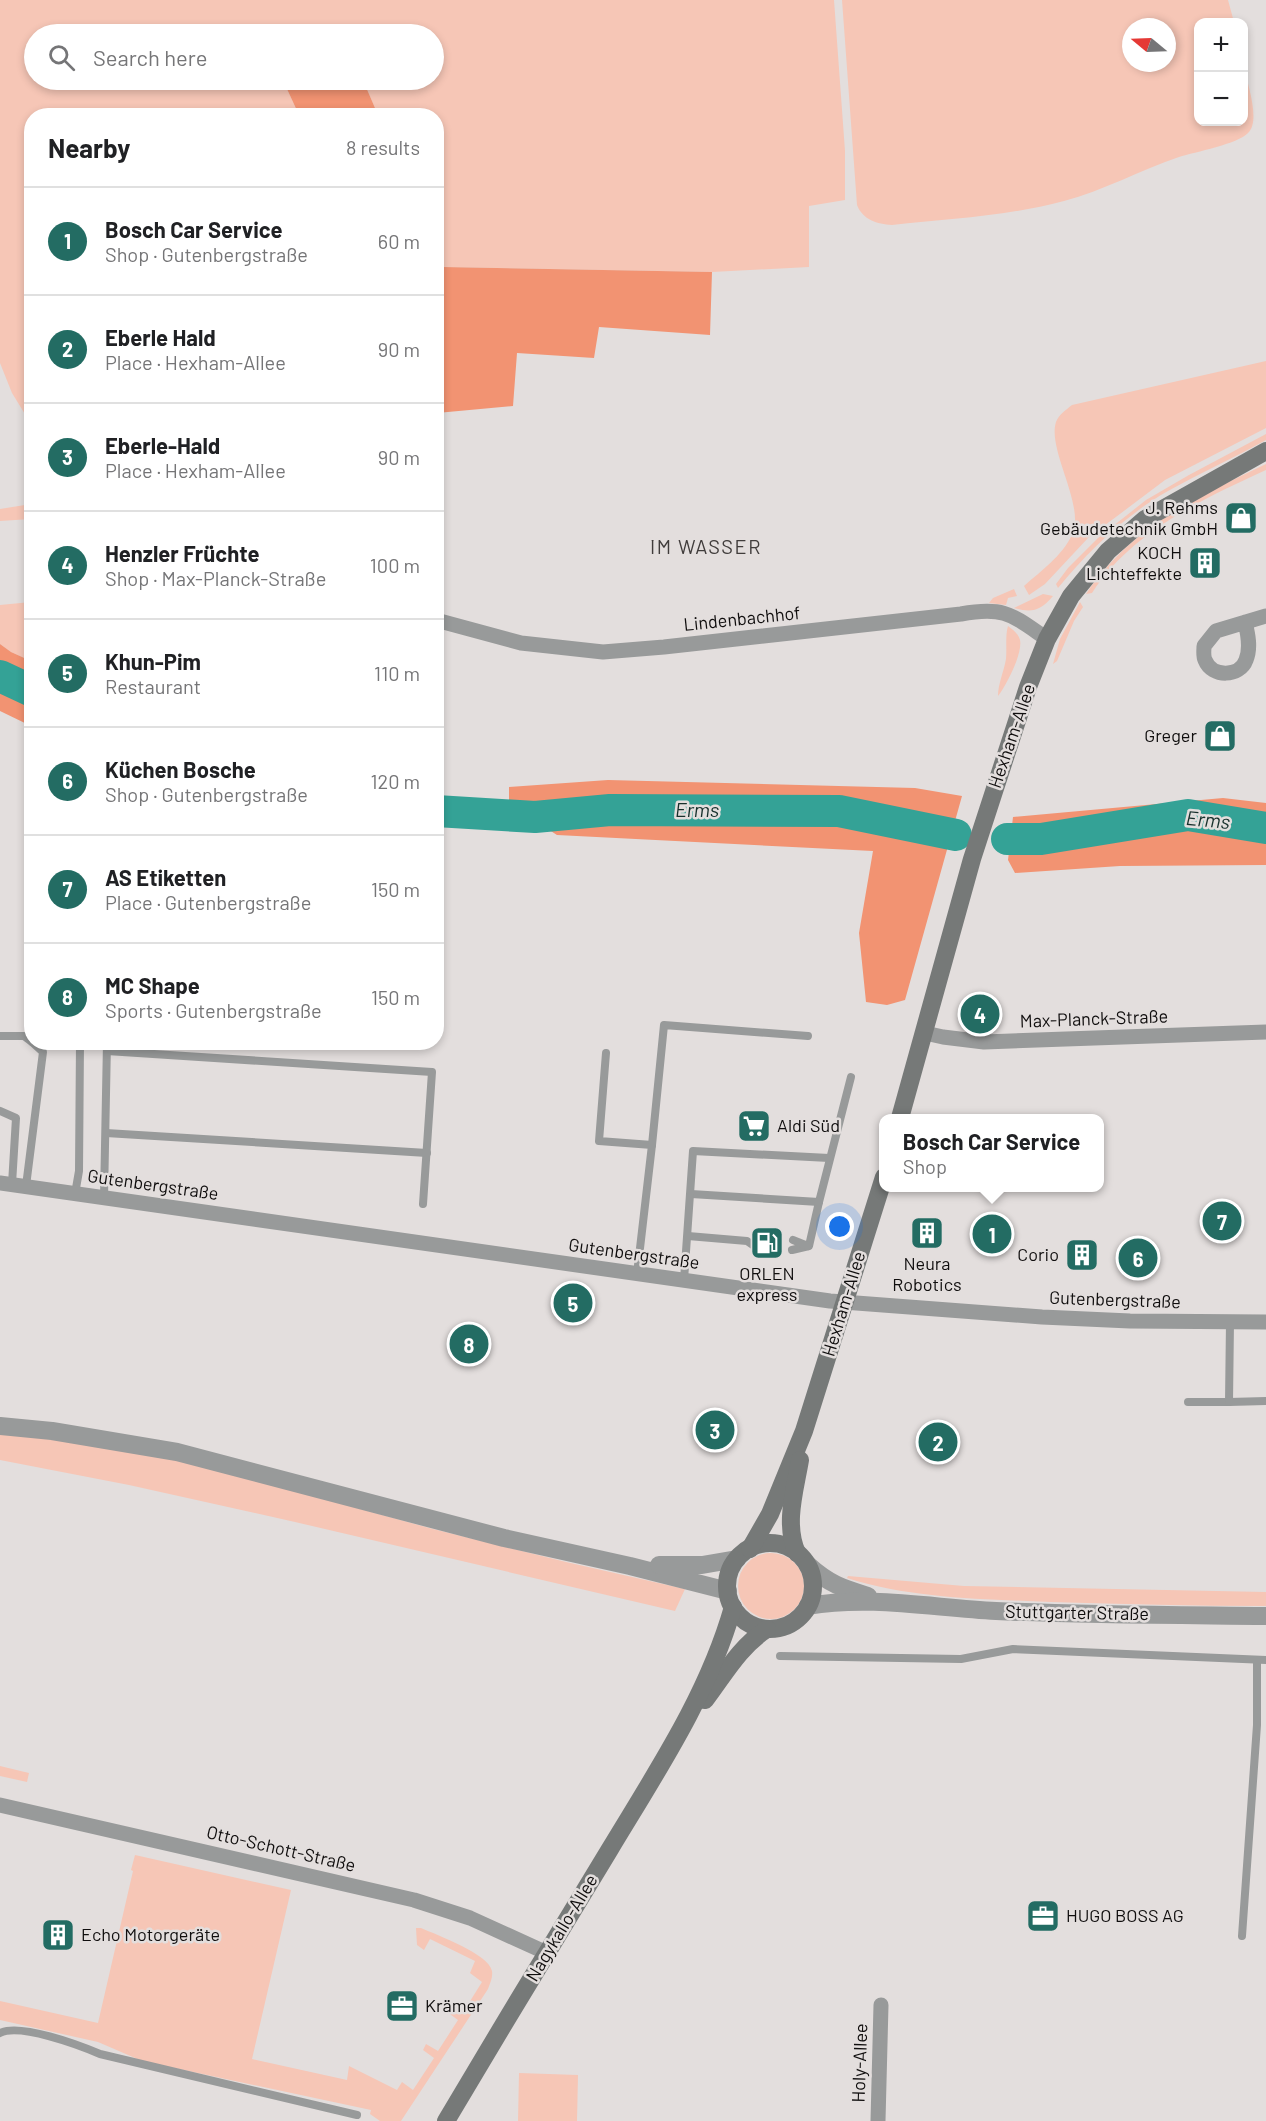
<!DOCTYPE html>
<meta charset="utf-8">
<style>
:root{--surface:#fff;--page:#f2f2f2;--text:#202124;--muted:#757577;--line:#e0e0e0;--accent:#236c63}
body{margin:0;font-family:Barlow,sans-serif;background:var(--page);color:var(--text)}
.controls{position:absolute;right:18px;top:18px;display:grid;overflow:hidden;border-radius:12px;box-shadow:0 3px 9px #0003}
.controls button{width:54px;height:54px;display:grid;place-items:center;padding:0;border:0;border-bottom:2px solid var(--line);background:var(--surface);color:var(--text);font:30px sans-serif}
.compass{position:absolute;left:1122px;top:18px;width:54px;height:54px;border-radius:50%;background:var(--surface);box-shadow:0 3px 9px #0003;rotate:289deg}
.you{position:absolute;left:840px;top:1227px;width:21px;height:21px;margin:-15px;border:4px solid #fff;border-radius:50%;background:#1a73e8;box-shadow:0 0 0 9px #1a73e833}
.badge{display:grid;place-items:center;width:39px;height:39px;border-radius:50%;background:var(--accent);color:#fff;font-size:20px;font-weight:700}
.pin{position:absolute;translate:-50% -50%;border:3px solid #fff;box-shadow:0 2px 6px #0006}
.popup{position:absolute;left:879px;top:1114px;width:225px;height:78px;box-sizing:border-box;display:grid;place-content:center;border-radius:12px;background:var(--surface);filter:drop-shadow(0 2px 4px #0005);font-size:20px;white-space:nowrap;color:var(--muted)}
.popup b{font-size:22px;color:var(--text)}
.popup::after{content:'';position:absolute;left:50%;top:100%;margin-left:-12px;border:12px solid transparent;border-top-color:var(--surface)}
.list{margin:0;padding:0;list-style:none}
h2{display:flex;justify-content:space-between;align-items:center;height:78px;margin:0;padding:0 24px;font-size:26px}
h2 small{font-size:20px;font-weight:400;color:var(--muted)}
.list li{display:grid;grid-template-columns:39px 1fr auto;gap:18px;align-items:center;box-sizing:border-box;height:108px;padding:0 24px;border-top:2px solid var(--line)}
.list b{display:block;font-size:22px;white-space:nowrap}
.list p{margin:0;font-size:20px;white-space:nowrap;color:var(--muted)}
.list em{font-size:20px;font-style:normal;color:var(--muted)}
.icon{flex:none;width:33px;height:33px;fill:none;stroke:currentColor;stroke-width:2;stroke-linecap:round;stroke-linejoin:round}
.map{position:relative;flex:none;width:1266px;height:2121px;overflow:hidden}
.search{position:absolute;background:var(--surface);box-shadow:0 3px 9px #0003;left:24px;top:24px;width:420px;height:66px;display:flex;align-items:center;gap:15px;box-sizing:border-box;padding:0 21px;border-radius:33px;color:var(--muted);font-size:22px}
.panel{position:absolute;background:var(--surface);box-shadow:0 3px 9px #0003;left:24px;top:108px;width:420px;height:942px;border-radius:24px}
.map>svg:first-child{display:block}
.green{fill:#f6c6b6;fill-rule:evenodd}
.forest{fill:#f29372}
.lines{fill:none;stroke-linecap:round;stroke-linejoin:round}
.river{stroke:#34a296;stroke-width:32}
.service{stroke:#989a9a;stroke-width:8}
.minor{stroke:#989a9a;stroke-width:15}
.tertiary{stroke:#989a9a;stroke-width:18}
.secondary{stroke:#767978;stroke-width:18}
.labels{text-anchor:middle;stroke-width:5;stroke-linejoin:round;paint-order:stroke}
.poi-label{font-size:18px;fill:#100e0e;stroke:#e3dedd;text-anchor:end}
.street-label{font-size:18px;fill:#100e0e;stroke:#e3dedd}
.neighbourhood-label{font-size:20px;letter-spacing:1.5px;fill:#403c3b;stroke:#e3dedd}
.water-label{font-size:20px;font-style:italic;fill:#17302c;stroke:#e3dedd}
</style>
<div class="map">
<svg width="1266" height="2121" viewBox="0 0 1266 2121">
<rect width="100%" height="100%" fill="#e3dedd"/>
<!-- green -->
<g class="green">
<polygon points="0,0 834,0 845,151 845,200 809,206 809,267 712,272 443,267 436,252 436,116 378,115 363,80 434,80 434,34 34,34 34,80 299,80 287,89 299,115 32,116 31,424 12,393 0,363"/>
<path d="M842,0H1228L1234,22H1198V122H1244V67C1247,83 1261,121 1248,133C1238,144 1195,152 1179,157C1140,170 1103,191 1064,201C1008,216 949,219 892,225C877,224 863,220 857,205ZM1131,27H1167V63H1131Z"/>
<path d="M1266,361V428L1165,480L1088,538L1045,584L1029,595L1024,586C1041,571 1062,556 1072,535C1086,506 1047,450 1056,422C1059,414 1066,410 1072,405Z"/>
<path d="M1266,434V440C1234,458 1200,473 1168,491C1127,514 1088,551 1058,588L1056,584L1068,568L1098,538L1146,500L1189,475Z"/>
<path d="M1266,464V470C1203,499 1131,532 1092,593L1086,594C1130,528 1197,497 1266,464Z"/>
<polygon points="31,504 31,519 0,521 0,509"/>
<polygon points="1014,589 1017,596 1008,598 1006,605 989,603 993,598"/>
<path d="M1043,594L1053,596C1041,611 1031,613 1014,608Z"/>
<polygon points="31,602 31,661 11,652 0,644 0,605"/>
<polygon points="1080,602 1083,607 1074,621 1057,661 1053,664 1060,639"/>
<path d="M1008,626C1013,630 1018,633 1020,640C1023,653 1006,686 998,696C998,684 1004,671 1006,659C1007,648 1005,636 1008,626Z"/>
<polygon points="0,1434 113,1446 223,1471 433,1529 566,1562 685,1589 675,1611 295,1522 129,1485 0,1460"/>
<circle cx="771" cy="1586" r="33"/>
<path d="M848,1576L964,1586L1266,1592V1606C1194,1606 1123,1604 1051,1602C982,1599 914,1599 847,1578Z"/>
<polygon points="0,1766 29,1773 27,1782 0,1776"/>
<path d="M135,1855L291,1890L252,2059L347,2080L349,2066L397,2090L402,2082L413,2090L434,2058L423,2050L426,2044L438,2051L458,2020L447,2012L450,2007L462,2014L482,1982L470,1973L475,1961L430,1939L424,1950L417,1945L416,1928H421C437,1935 489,1954 492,1971C493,1978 490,1983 488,1989L401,2121H380L370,2114L371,2110L142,2061L98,2042L0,2020V2001L98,2023L133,1871L131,1870Z"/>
<polygon points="519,2073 578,2075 577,2121 518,2121"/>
</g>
<!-- forest -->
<g class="forest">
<polygon points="299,80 363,80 378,115 299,115 287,89"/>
<polygon points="436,252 443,267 712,272 710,335 599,327 594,358 517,353 513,406 437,413"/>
<polygon points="0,644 11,652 31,661 31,726 0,711"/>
<polygon points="608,780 915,788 962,796 905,1000 887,1005 866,1002 859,933 873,851 557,835 509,804 509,787"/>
<polygon points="1223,798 1266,803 1266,865 1120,866 1015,873 1008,860 1013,817"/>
</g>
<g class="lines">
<!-- river -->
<g class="river">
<polyline points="0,676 32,691"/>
<polyline points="436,811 535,817 610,810 839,811 956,835"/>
<polyline points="1007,839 1041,839 1188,815 1266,828"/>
</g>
<!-- service -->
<g class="service">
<polyline points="0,1036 24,1036 32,1042"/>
<polyline points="107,1051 432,1072 423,1204"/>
<polyline points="606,1053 599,1141 652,1145 637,1274"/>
<polyline points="0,1111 16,1118 12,1184"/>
<polyline points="106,1133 427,1153"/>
<polyline points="652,1145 664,1025 808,1036"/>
<polyline points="26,1186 43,1052 32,1042"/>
<polyline points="75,1194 79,1171 80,1042"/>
<polyline points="691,1194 819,1202 809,1246 792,1250"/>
<polyline points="104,1198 107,1042"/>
<polyline points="819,1202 851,1077"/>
<polyline points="688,1236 747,1241 757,1248"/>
<polyline points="793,1240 808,1246"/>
<polyline points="684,1280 693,1151 829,1158"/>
<polyline points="1188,1402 1229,1402 1230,1322"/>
<polyline points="1229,1402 1266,1401"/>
<polyline points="780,1656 961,1659 1013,1649 1266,1660"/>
<polyline points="1242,1936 1257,1725 1257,1660"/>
<path d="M0,2033C20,2023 79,2045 100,2054L357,2115"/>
</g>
<!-- minor -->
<g class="minor">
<path d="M436,620L521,643L603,652L664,647L961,614C1005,606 1012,615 1047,639"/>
<path d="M1245,622C1248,634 1251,648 1246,660C1240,677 1212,678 1205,660C1203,656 1204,650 1204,646L1216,631L1266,616"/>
<polyline points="925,1033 943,1037 984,1042 1266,1032"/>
<polyline points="0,1183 830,1301 1042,1317 1130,1321 1266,1322"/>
<polyline points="0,1805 414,1900 470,1918 547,1953"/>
<polyline points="878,2121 881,2005"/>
</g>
<!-- tertiary -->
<g class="tertiary">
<polyline points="0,1426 52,1431 177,1452 504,1538 630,1566 728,1591"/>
<polyline points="659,1565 702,1565 737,1559"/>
<path d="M808,1565C829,1584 842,1588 868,1596"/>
<path d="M808,1606C870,1595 933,1608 996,1611C1086,1615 1176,1615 1266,1616"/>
</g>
<!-- secondary -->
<g class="secondary">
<polyline points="900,1118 972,859 1028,687 1047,639 1071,596 1108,551 1145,519 1266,451"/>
<circle cx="770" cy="1586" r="43"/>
<polyline points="750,1549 770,1514 804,1431 884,1177"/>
<path d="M797,1553C784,1524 795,1490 800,1460"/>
<path d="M705,1700C724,1675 740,1646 767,1629"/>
<path d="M446,2121C500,2030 555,1939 610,1849C657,1771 708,1695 733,1607"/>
</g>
</g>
<!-- icons -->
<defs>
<symbol id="shop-square" viewBox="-11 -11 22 22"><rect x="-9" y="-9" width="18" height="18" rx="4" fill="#236c63" stroke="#e3dedd"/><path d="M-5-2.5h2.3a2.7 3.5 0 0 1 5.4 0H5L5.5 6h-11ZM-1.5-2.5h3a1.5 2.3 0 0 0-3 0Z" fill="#fff"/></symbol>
<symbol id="building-square" viewBox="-11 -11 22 22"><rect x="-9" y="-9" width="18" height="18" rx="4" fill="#236c63" stroke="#e3dedd"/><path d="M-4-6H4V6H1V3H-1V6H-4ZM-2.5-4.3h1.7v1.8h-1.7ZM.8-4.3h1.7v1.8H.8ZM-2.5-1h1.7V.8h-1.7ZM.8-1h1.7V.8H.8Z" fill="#fff"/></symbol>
<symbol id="supermarket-square" viewBox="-11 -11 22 22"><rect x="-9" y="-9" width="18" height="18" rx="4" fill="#236c63" stroke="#e3dedd"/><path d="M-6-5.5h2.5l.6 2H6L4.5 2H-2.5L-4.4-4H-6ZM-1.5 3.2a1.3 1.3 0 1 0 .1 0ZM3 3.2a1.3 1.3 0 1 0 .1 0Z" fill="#fff"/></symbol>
<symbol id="fuel-square" viewBox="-11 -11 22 22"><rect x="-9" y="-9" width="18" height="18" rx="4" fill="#236c63" stroke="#e3dedd"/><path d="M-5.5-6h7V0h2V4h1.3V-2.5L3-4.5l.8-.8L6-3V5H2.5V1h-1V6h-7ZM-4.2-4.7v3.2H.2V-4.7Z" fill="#fff"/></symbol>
<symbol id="office-square" viewBox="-11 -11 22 22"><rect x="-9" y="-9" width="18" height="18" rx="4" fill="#236c63" stroke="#e3dedd"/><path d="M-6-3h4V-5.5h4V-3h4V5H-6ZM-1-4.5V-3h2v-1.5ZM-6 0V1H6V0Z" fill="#fff"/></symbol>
</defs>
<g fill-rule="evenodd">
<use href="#shop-square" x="1222" y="499" width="38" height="38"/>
<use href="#building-square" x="1186" y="544" width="38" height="38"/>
<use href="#shop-square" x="1201" y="717" width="38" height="38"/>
<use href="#supermarket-square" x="735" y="1107" width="38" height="38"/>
<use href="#building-square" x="908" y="1214" width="38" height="38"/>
<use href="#fuel-square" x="748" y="1224" width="38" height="38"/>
<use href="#building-square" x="1063" y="1236" width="38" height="38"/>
<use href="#office-square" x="1024" y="1897" width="38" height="38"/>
<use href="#building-square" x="39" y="1916" width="38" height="38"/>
<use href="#office-square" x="383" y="1987" width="38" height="38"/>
</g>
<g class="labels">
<!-- poi labels -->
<g class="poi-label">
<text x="1218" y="514">J. Rehms<tspan x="1218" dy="21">Gebäudetechnik GmbH</tspan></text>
<text x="1182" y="559">KOCH<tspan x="1182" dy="21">Lichteffekte</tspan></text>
<text x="1197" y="742">Greger</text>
<text x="777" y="1132" text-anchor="start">Aldi Süd</text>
<text x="1059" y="1261">Corio</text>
<text x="927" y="1270" text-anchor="middle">Neura<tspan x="927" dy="21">Robotics</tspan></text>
<text x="767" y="1280" text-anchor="middle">ORLEN<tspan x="767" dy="21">express</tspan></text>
<text x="1066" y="1922" text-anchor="start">HUGO BOSS AG</text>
<text x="81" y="1941" text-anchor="start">Echo Motorgeräte</text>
<text x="425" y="2012" text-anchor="start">Krämer</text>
</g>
<!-- street labels -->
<g class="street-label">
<text transform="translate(742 619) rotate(-6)" y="6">Lindenbachhof</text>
<text transform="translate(1012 736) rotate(-71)" y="6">Hexham-Allee</text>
<text transform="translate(1094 1019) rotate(-2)" y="6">Max-Planck-Straße</text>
<text transform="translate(153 1185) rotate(8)" y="6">Gutenbergstraße</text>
<text transform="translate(634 1254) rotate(8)" y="6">Gutenbergstraße</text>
<text transform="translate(1115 1300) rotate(2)" y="6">Gutenbergstraße</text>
<text transform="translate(844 1304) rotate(-73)" y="6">Hexham-Allee</text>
<text transform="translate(1077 1613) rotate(1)" y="6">Stuttgarter Straße</text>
<text transform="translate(281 1849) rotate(13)" y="6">Otto-Schott-Straße</text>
<text transform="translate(562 1928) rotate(-59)" y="6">Nagykallo-Allee</text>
<text transform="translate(860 2063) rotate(-88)" y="6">Holy-Allee</text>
</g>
<!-- neighbourhood labels -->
<g class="neighbourhood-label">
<text x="706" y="554">IM WASSER</text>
</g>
<!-- water labels -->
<g class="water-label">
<text x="697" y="817">Erms</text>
<text transform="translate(1208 820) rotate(6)" y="7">Erms</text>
</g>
</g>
</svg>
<div class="controls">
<button>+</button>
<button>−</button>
</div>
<svg class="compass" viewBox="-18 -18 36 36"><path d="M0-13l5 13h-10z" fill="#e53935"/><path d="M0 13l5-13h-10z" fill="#757577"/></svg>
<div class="you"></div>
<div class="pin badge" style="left:992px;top:1234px">1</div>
<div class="popup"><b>Bosch Car Service</b>Shop</div>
<div class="pin badge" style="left:938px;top:1442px">2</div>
<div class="pin badge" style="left:715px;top:1430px">3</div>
<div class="pin badge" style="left:980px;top:1014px">4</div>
<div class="pin badge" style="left:573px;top:1303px">5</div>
<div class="pin badge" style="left:1138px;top:1258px">6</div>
<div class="pin badge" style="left:1222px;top:1221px">7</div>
<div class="pin badge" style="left:469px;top:1344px">8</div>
<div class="search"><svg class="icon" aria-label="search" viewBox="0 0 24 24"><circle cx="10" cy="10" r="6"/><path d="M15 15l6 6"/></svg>Search here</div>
<section class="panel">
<h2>Nearby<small>8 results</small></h2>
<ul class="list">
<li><span class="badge">1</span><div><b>Bosch Car Service</b><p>Shop · Gutenbergstraße</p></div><em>60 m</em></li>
<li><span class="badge">2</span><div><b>Eberle Hald</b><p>Place · Hexham-Allee</p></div><em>90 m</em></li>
<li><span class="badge">3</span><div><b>Eberle-Hald</b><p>Place · Hexham-Allee</p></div><em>90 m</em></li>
<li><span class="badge">4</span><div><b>Henzler Früchte</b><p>Shop · Max-Planck-Straße</p></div><em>100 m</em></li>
<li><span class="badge">5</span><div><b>Khun-Pim</b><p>Restaurant</p></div><em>110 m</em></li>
<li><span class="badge">6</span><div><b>Küchen Bosche</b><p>Shop · Gutenbergstraße</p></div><em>120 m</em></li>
<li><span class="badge">7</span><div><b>AS Etiketten</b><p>Place · Gutenbergstraße</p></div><em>150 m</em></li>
<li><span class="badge">8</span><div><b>MC Shape</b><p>Sports · Gutenbergstraße</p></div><em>150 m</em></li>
</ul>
</section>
</div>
